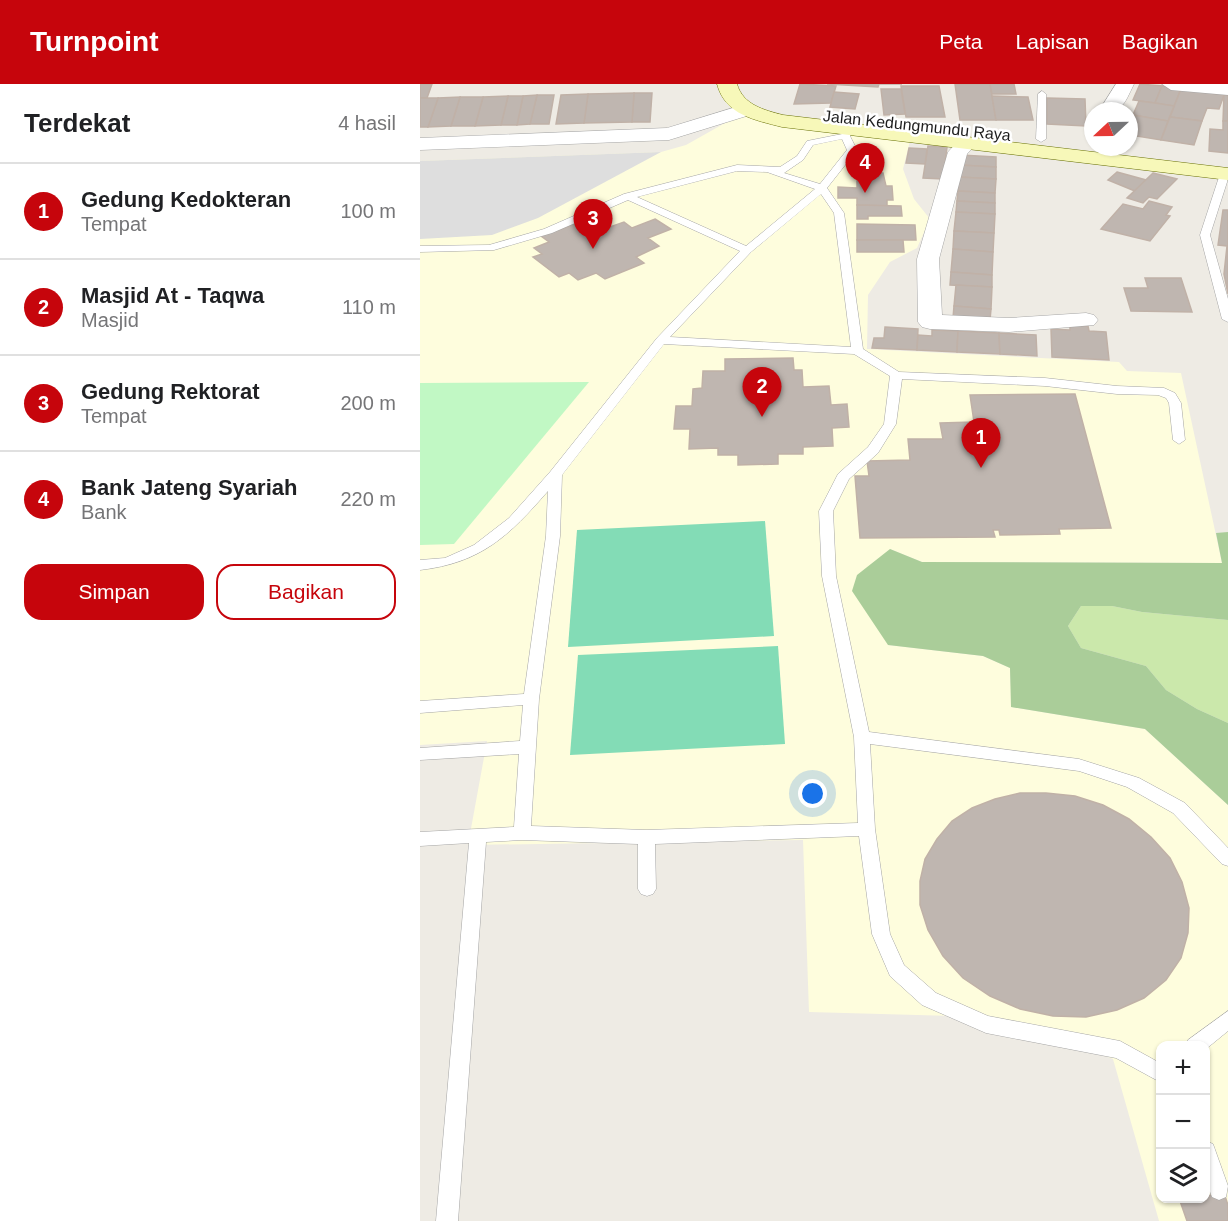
<!DOCTYPE html>
<html lang="id">
<meta charset="utf-8">
<style>
:root{--surface:#fff;--page:#f2f2f2;--text:#202124;--muted:#757577;--line:#e0e0e0;--accent:#c6050c}
body{margin:0;font-family:Arial,sans-serif;background:var(--page);color:var(--text)}
.controls{position:absolute;right:18px;bottom:18px;display:grid;overflow:hidden;border-radius:12px;box-shadow:0 2px 4px #0004}
.controls button{width:54px;height:54px;display:grid;place-items:center;padding:0;border:0;border-bottom:2px solid var(--line);background:var(--surface);color:var(--text);font:30px sans-serif}
.compass{position:absolute;left:664px;top:18px;width:54px;height:54px;border-radius:50%;background:var(--surface);box-shadow:0 2px 4px #0004;rotate:248deg}
.you{position:absolute;left:393px;top:710px;width:21px;height:21px;margin:-15px;border:4px solid #fff;border-radius:50%;background:#1a73e8;box-shadow:0 0 0 9px #1a73e833}
.badge{display:grid;place-items:center;width:39px;height:39px;border-radius:50%;background:var(--accent);color:#fff;font-size:20px;font-weight:700}
.pin{position:absolute;translate:-50% -50px;filter:drop-shadow(0 2px 3px #0008)}
.pin::after{content:'';position:absolute;top:32px;width:21px;height:18px;background:inherit;clip-path:polygon(0 0,100% 0,50% 100%)}
.list{margin:0;padding:0;list-style:none}
h2{display:flex;justify-content:space-between;align-items:center;height:78px;margin:0;padding:0 24px;font-size:26px}
h2 small{font-size:20px;font-weight:400;color:var(--muted)}
.list li{display:grid;grid-template-columns:39px 1fr auto;gap:18px;align-items:center;box-sizing:border-box;height:96px;padding:0 24px;border-top:2px solid var(--line)}
.list b{display:block;font-size:22px;white-space:nowrap}
.list p{margin:0;font-size:20px;white-space:nowrap;color:var(--muted)}
.list em{font-size:20px;font-style:normal;color:var(--muted)}
.actions{display:flex;gap:12px;padding:18px 24px}
.actions a{flex:1;padding:14px 0;border:2px solid var(--accent);border-radius:18px;text-align:center;font-size:21px;color:var(--accent)}
.actions .main{background:var(--accent);color:#fff}
.icon{flex:none;width:33px;height:33px;fill:none;stroke:currentColor;stroke-width:2;stroke-linecap:round;stroke-linejoin:round}
.map{position:relative;flex:none;width:808px;height:1137px;overflow:hidden}
header{display:flex;align-items:center;gap:36px;box-sizing:border-box;height:84px;padding:0 30px;background:var(--accent);color:#fff}
header strong{font-size:28px}
nav{display:flex;gap:33px;margin-inline-start:auto;font-size:21px}
main{display:flex}
aside{flex:1;background:var(--surface)}
.map>svg:first-child{display:block}
.education{fill:#fefddd;fill-rule:evenodd}
.grass{fill:#cbe8ab}
.forest{fill:#aacd99}
.park{fill:#c1f8c4}
.pitch{fill:#83dcb6}
.parking{fill:#dedede}
.building{fill:#bfb6b0;stroke:#c0b1a7;stroke-width:1.5}
.lines{fill:none;stroke-linecap:round;stroke-linejoin:round}
.lane-casing{stroke:#a5a5a5;stroke-width:1}
.street-casing{stroke:#a5a5a5;stroke-width:1}
.secondary-casing{stroke:#6a7207;stroke-width:1}
.lane{fill:#fff;fill-rule:evenodd}
.street{fill:#fff;fill-rule:evenodd}
.secondary{fill:#f7f8b9;fill-rule:evenodd}
.labels{text-anchor:middle;stroke-width:5;stroke-linejoin:round;paint-order:stroke}
.far-street-label{font-size:16px;fill:#1e1e1e;stroke:#fff}
</style>
<header>
<strong>Turnpoint</strong>
<nav><a>Peta</a><a>Lapisan</a><a>Bagikan</a></nav>
</header>
<main>
<aside>
<h2>Terdekat<small>4 hasil</small></h2>
<ul class="list">
<li><span class="badge">1</span><div><b>Gedung Kedokteran</b><p>Tempat</p></div><em>100 m</em></li>
<li><span class="badge">2</span><div><b>Masjid At - Taqwa</b><p>Masjid</p></div><em>110 m</em></li>
<li><span class="badge">3</span><div><b>Gedung Rektorat</b><p>Tempat</p></div><em>200 m</em></li>
<li><span class="badge">4</span><div><b>Bank Jateng Syariah</b><p>Bank</p></div><em>220 m</em></li>
</ul>
<div class="actions"><a class="main">Simpan</a><a>Bagikan</a></div>
</aside>
<div class="map">
<svg width="808" height="1137" viewBox="0 0 808 1137">
<rect width="100%" height="100%" fill="#eeebe4"/>
<!-- education -->
<path class="education" d="M321,30L491,53L483,85L494,115L510,135L497,164L470,178L448,211L447,265L699,278L707,287L761,289L802,479L502,478L470,465L468,561L563,572L590,584L592,623L725,645L808,721V1137H739L693,975L607,942L533,932L389,928L383,756L48,761L67,657L0,661V77L241,68L266,61ZM740,962H786V1114H740Z"/>
<!-- grass -->
<polygon class="grass" points="661,522 692,522 722,528 808,536 808,639 777,625 746,606 726,582 661,564 648,542"/>
<!-- forest -->
<polygon class="forest" points="808,448 808,536 722,528 692,522 661,522 648,542 661,564 726,582 746,606 777,625 808,639 808,721 725,645 591,623 590,584 563,572 468,561 432,507 437,491 470,465 502,478 802,479 796,449"/>
<!-- park -->
<polygon class="park" points="169,298 34,460 0,461 0,299"/>
<!-- pitch -->
<g class="pitch">
<polygon points="345,437 354,552 148,563 157,446"/>
<polygon points="358,562 365,660 150,671 158,571"/>
</g>
<!-- parking -->
<polygon class="parking" points="241,68 118,134 72,151 0,155 0,77"/>
<!-- building -->
<g class="building">
<polygon points="0,0 12,0 7,14 0,14"/>
<polygon points="380,0 416,2 411,19 374,20"/>
<polygon points="407,0 482,0 459,0 458,3"/>
<polygon points="535,0 570,0 576,36 540,36"/>
<polygon points="570,0 594,0 596,10 572,10"/>
<polygon points="720,0 742,2 735,19 713,16"/>
<polygon points="481,2 519,2 525,33 486,33"/>
<polygon points="742,2 761,5 754,22 735,19"/>
<polygon points="461,5 481,5 485,30 464,31"/>
<polygon points="761,5 804,11 799,25 787,24 782,37 750,33"/>
<polygon points="414,8 439,10 435,25 410,23"/>
<polygon points="214,9 232,9 230,38 212,38"/>
<polygon points="214,9 212,38 164,39 168,10"/>
<polygon points="168,10 164,39 136,40 141,11"/>
<polygon points="804,10 808,11 808,37 803,37"/>
<polygon points="117,11 134,11 129,40 110,40"/>
<polygon points="117,11 110,40 97,41 103,12"/>
<polygon points="88,12 103,12 97,41 81,41"/>
<polygon points="88,12 81,41 55,42 63,13"/>
<polygon points="572,12 608,13 613,36 576,36"/>
<polygon points="40,13 63,13 55,42 31,42"/>
<polygon points="40,13 31,42 8,43 18,14"/>
<polygon points="0,14 18,14 8,43 0,43"/>
<polygon points="627,14 665,15 666,42 627,40"/>
<polygon points="719,17 735,19 754,22 748,37 713,31"/>
<polygon points="713,31 748,37 741,56 710,51"/>
<polygon points="750,33 782,37 774,61 741,56"/>
<polygon points="803,37 808,37 808,69 789,67 790,45 803,46"/>
<polygon points="508,62 527,63 523,95 503,94"/>
<polygon points="489,64 507,65 505,80 486,79"/>
<polygon points="540,71 576,73 576,83 539,81"/>
<polygon points="539,81 576,83 576,95 538,93"/>
<polygon points="697,88 708,91 726,96 715,107 688,96"/>
<polygon points="449,89 463,89 466,102 472,102 473,116 467,116 467,122 437,121 437,114 418,114 418,103 437,104 437,97 449,97"/>
<polygon points="733,89 757,95 737,115 729,113 723,119 707,114"/>
<polygon points="538,93 576,95 575,109 538,107"/>
<polygon points="538,107 575,109 575,119 537,117"/>
<polygon points="537,117 575,119 575,130 536,128"/>
<polygon points="729,117 752,123 746,131 750,132 730,157 681,145 703,120 723,125"/>
<polygon points="437,121 481,122 482,132 448,132 448,135 437,135"/>
<polygon points="803,126 808,126 808,210 804,190 807,162 798,161"/>
<polygon points="536,128 575,130 574,149 534,147"/>
<polygon points="235,135 251,145 228,154 239,162 216,173 224,179 185,195 176,189 158,196 149,189 139,193 113,173 122,170 114,164 129,158 121,152 161,138 169,143 183,138 190,143 204,138 212,144"/>
<polygon points="437,140 495,141 496,156 437,156"/>
<polygon points="534,147 574,149 573,168 533,165"/>
<polygon points="437,156 483,156 484,168 437,168"/>
<polygon points="533,165 573,168 572,191 531,188"/>
<polygon points="531,188 572,191 572,203 530,201"/>
<polygon points="725,194 761,194 772,228 711,227 704,204 728,204"/>
<polygon points="536,201 572,203 571,225 534,222"/>
<polygon points="534,222 571,225 570,236 533,234"/>
<polygon points="650,241 668,242 669,247 686,248 689,276 632,273 631,245 650,246"/>
<polygon points="465,243 498,245 497,266 452,264 454,254 464,254"/>
<polygon points="512,246 538,247 537,268 497,266 498,251 512,252"/>
<polygon points="538,247 579,249 580,270 537,268"/>
<polygon points="579,249 616,251 617,272 580,270"/>
<polygon points="373,274 374,286 382,286 383,303 409,302 411,321 427,320 429,343 412,344 413,362 383,363 383,370 358,370 358,380 318,381 318,371 298,371 298,364 269,365 270,345 254,345 256,322 272,322 273,305 282,304 283,287 305,287 305,275"/>
<polygon points="655,310 691,444 639,445 640,450 580,451 579,446 573,446 575,453 440,454 435,392 449,392 447,377 490,376 488,355 523,355 520,339 554,338 550,311"/>
<polygon points="600,709 626,709 655,712 683,721 709,735 731,753 750,774 762,798 769,824 768,849 761,874 746,896 724,914 697,926 666,933 633,932 600,925 570,912 543,894 523,872 508,846 500,821 500,797 505,775 517,755 532,737 552,724 575,715"/>
<polygon points="804,1109 808,1121 808,1137 767,1137 760,1117 786,1114 786,1112"/>
</g>
<g class="lines">
<defs>
<g id="lane">
<polygon points="622,7 626,10 626,55 621,58 616,55 618,10"/>
<path d="M429,42L434,45L430,52L437,66L407,104L424,129L443,265L479,288L625,294L697,302L744,304L755,309L761,319L765,356L759,360L753,356L749,319L746,314L738,311L697,310L625,302L482,295L476,340L458,369L429,395L413,427L416,492L449,648L659,675L719,694L765,719L808,764V782L802,780L753,729L707,703L659,687L450,660L455,745L470,850L484,881L516,909L568,932L700,957L740,979V998L696,974L566,949L502,921L470,892L452,850L439,752L235,760L236,805L233,810L227,812L221,810L218,805V760L102,756L66,758L38,1137H16L49,759L0,762V748L94,743L99,670L0,676V664L100,657L103,621L0,629V617L104,610L126,452L128,407C89,452 61,479 0,486V476L25,474L54,461L89,434L130,388L237,254L320,167L208,116L132,149L74,166L0,168V162L69,161L124,145L204,110L317,81L360,83L377,72L387,57L422,50ZM422,55L427,66L400,100L364,89L383,76L393,61ZM317,87L347,88L395,105L326,162L217,113ZM401,110L414,129L431,263L250,253L331,168ZM244,260L434,270L470,292L464,340L448,363L418,390L399,427L402,492L434,653L438,739L226,746L111,742L119,615L140,452L142,391Z"/>
<polygon points="805,87 808,88 808,95 790,151 808,215 808,238 802,235 780,151 800,90"/>
<polygon points="808,927 808,947 786,965 786,962 766,962 768,956"/>
<polygon points="786,1057 793,1060 808,1102 806,1113 799,1116 792,1113 786,1097"/>
</g>
<g id="street">
<path d="M696,0H714C703,22 704,27 679,27Z"/>
<polygon points="742,0 808,0 808,11 751,6"/>
<polygon points="326,20 335,26 333,30 249,56 0,66 0,54 247,44"/>
<polygon points="547,53 554,55 557,59 547,70 519,175 522,231 589,234 666,229 674,231 678,236 674,241 589,248 510,245 502,243 498,238 497,175 528,68 540,55"/>
</g>
<path id="secondary" d="M297,0H317C323,21 344,26 363,31L808,84V96L362,43C335,36 305,31 297,0Z"/>
</defs>
<!-- lane casing -->
<use href="#lane" class="lane-casing"/>
<!-- street casing -->
<use href="#street" class="street-casing"/>
<!-- secondary casing -->
<use href="#secondary" class="secondary-casing"/>
<!-- lane -->
<use href="#lane" class="lane"/>
<!-- street -->
<use href="#street" class="street"/>
<!-- secondary -->
<use href="#secondary" class="secondary"/>
</g>
<g class="labels">
<!-- far-street labels -->
<g class="far-street-label">
<text transform="translate(497 41) rotate(6)" y="6">Jalan Kedungmundu Raya</text>
</g>
</g>
</svg>
<div class="controls">
<button>+</button>
<button>−</button>
<button><svg class="icon" aria-label="layers" viewBox="0 0 24 24"><path d="M12 4l9 5-9 5-9-5zM3 14l9 5 9-5"/></svg></button>
</div>
<svg class="compass" viewBox="-18 -18 36 36"><path d="M0-13l5 13h-10z" fill="#e53935"/><path d="M0 13l5-13h-10z" fill="#757577"/></svg>
<div class="you"></div>
<div class="pin badge" style="left:561px;top:384px">1</div>
<div class="pin badge" style="left:342px;top:333px">2</div>
<div class="pin badge" style="left:173px;top:165px">3</div>
<div class="pin badge" style="left:445px;top:109px">4</div>
</div>
</main>
